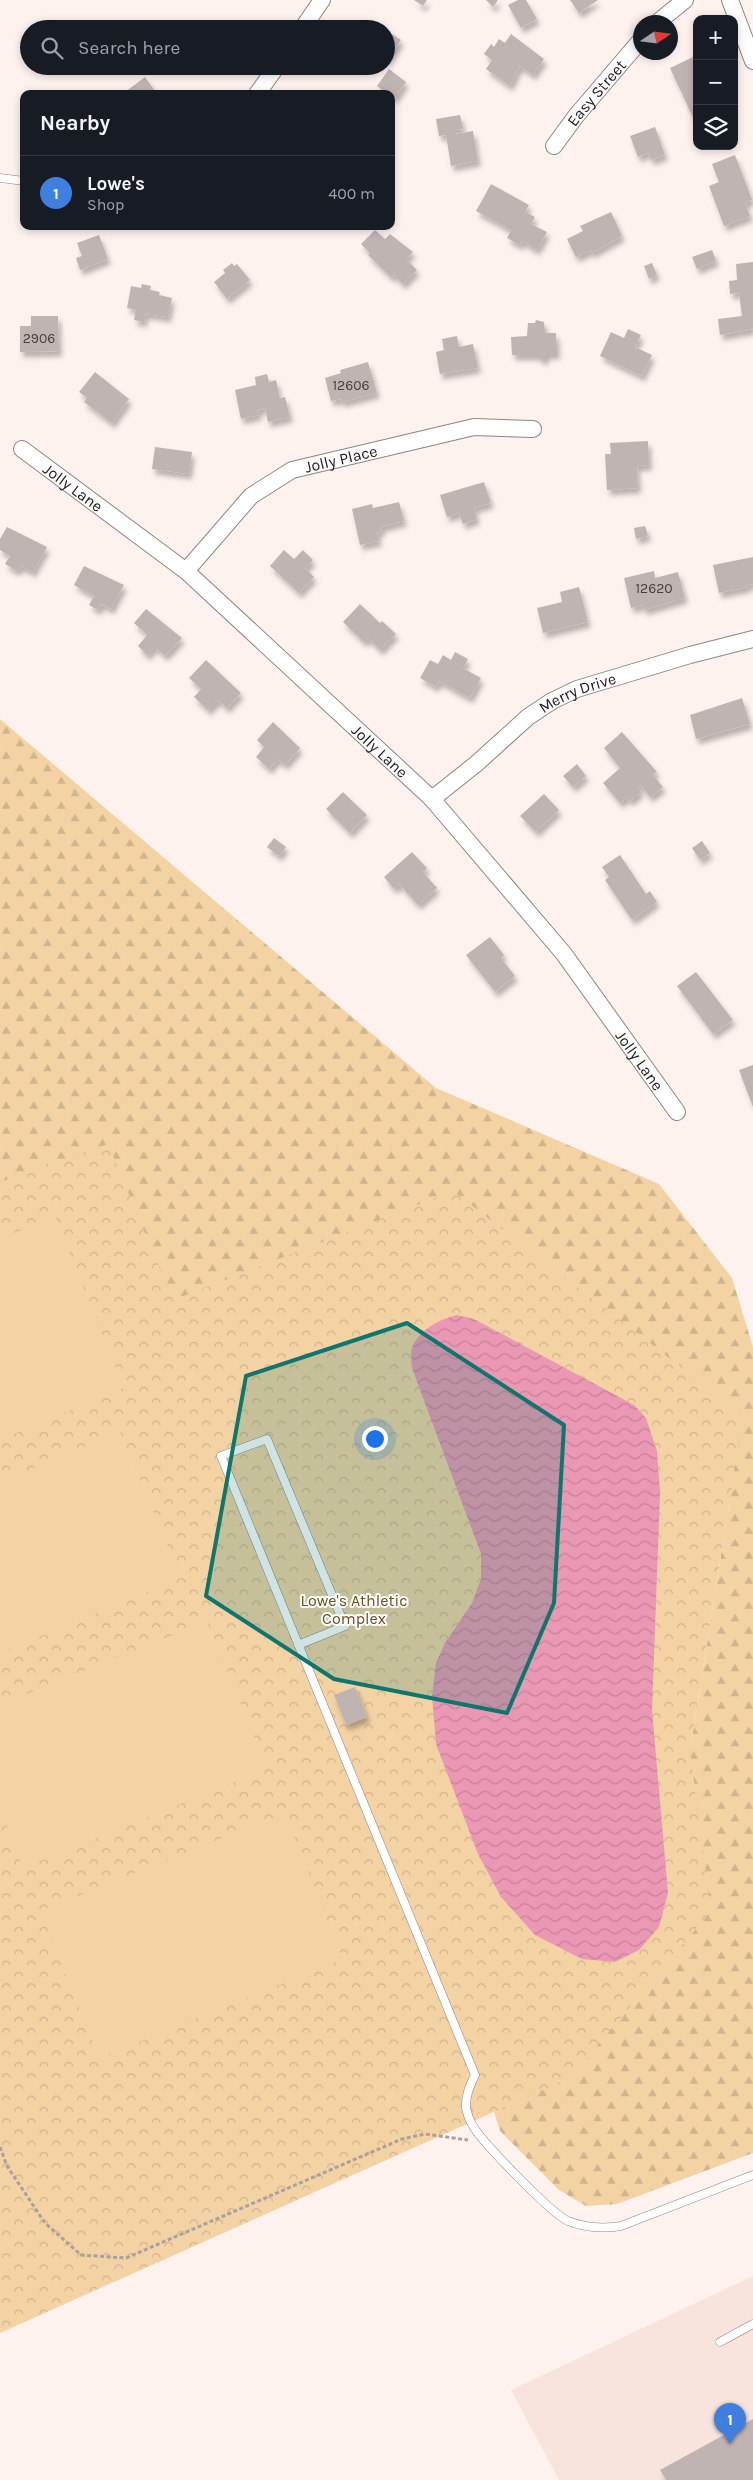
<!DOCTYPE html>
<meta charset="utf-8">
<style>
:root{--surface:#171b24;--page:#20242c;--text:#f1f3f6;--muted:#9ea1a6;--line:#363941;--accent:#0f766e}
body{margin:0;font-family:Karla,sans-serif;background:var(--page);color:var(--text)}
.controls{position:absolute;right:15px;top:15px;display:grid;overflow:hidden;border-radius:10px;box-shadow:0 2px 8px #0003}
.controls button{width:45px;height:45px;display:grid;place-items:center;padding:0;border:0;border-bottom:1px solid var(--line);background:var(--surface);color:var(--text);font:25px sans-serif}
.compass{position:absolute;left:633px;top:15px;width:45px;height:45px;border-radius:50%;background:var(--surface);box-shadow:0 2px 8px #0003;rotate:77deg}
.you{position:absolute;left:374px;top:1438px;width:18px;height:18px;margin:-12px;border:4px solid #fff;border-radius:50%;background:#1a73e8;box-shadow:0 0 0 8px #1a73e833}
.badge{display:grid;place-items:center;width:32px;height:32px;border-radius:50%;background:var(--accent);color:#fff;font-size:16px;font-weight:700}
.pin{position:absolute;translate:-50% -41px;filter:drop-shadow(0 1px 2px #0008)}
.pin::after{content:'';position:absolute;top:26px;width:18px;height:15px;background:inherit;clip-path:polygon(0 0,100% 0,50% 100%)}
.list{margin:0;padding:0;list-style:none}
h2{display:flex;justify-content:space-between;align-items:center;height:65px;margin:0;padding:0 20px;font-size:21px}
h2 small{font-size:16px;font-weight:400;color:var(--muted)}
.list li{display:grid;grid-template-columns:32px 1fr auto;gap:15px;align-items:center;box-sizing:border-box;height:75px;padding:0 20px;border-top:1px solid var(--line)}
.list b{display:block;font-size:19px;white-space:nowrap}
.list p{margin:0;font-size:16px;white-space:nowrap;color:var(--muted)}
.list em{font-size:16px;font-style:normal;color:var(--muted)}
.icon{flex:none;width:28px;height:28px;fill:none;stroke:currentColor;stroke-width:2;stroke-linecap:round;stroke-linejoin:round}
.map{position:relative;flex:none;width:753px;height:2480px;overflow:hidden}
.search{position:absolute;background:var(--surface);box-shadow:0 2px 8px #0003;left:20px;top:20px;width:375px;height:55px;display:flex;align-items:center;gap:12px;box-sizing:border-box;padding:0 18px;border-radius:28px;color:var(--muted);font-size:19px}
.panel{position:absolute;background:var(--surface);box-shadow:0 2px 8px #0003;left:20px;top:90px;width:375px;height:140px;border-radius:10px}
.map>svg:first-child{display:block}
.built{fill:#f8e4dd}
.forest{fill:url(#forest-firs)}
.park{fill:url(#park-crowns)}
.garden{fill:#f3d2a4}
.water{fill:url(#water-waves)}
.building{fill:#c0b4b3;filter:url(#shadow)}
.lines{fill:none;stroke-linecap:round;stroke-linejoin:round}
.service-casing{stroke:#8f8481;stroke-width:9}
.minor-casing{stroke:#8f8481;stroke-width:18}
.path{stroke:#aaa19f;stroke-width:3;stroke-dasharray:4 2.5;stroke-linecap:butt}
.service{stroke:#fff;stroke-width:8}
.minor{stroke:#fff;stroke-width:16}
.marked{fill:#0f766e;fill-opacity:0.2;stroke:#0f766e;stroke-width:4;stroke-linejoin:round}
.labels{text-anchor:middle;stroke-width:4;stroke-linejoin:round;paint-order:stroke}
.number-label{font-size:14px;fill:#474140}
.street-label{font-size:16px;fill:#1f1b1a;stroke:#fff}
.park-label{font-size:16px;fill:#6d4d18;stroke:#fff}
</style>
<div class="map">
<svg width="753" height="2480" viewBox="0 0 753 2480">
<defs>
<pattern id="forest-firs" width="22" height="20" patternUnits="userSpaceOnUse" patternTransform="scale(1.25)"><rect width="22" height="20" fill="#f3d2a4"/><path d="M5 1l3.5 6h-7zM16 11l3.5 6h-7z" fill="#d0b48d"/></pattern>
<pattern id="park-crowns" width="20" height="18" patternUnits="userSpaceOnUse" patternTransform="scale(1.25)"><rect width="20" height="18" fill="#f3d2a4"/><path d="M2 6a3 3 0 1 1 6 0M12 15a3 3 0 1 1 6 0" fill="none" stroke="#d0b48d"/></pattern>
<pattern id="water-waves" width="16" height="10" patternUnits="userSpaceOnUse" patternTransform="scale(1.25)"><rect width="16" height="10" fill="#ea98b3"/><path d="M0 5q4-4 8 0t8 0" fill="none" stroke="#c88299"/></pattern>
<filter id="shadow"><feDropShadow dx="3" dy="5.5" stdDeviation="2.5" flood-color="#0004"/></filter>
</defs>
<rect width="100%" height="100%" fill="#fef2ef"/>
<!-- built -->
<polygon class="built" points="753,2276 753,2480 559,2480 511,2390"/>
<!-- forest -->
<polygon class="forest" points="0,719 436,1088 659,1184 732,1278 753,1347 753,2153 617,2204 586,2206 559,2190 500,2131 491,2102 690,1751 729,1504 180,1321 0,1209"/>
<!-- park -->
<polygon class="park" points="108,1144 173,1300 453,1191 743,1415 690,1751 711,1911 570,2078 0,2333 0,1182"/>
<!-- garden -->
<g class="garden">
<polygon points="55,1216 124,1388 5,1438 0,1426 0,1239"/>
<polygon points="120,1431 181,1578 0,1653 0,1482"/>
<polygon points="207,1621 267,1769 23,1868 0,1809 0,1705"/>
<polygon points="285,1813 343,1959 99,2058 40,1911"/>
</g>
<!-- water -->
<path class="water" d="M456,1315L474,1319L634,1405L646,1418L657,1451L660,1493L652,1710L668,1893L659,1927L639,1950L615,1962L582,1959L535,1935L501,1897L478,1854L436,1744L432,1696L436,1663L445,1643L472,1603L481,1579V1554L412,1368C412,1362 410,1354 412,1348C419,1329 438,1321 456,1315Z"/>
<!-- building -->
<g class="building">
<polygon points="414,0 427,0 423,6"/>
<polygon points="486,0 498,0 493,7"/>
<polygon points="518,0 526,0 537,19 521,28 508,5"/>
<polygon points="570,0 598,0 579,13"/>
<polygon points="386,30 401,40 386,62"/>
<polygon points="511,34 544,59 533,75 520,66 510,86 486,69 492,60 484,54 491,44 494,47 499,39 505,43"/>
<polygon points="693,57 697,64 697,126 670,68"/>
<polygon points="389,69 406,82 394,99 391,94 387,94 377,86"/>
<polygon points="145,77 157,94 126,94 125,92"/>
<polygon points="460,115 463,129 456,130 456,134 473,131 478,161 451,166 446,135 439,136 436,119"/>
<polygon points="655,127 665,155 651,160 648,153 638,157 630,136"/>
<polygon points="735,155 752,200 745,203 750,216 724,226 709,186 719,182 712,164"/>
<polygon points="491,184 529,205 525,212 535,217 531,224 547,232 537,250 522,241 520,245 507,238 511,230 476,211"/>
<polygon points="611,212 622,236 592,253 591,250 576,257 567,239 583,231 580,226"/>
<polygon points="375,230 385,239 390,234 413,252 406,259 417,270 403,284 394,275 391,277 368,255 370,253 361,244"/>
<polygon points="99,235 108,259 80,270 76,258 82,256 77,243"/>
<polygon points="712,250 716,261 697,269 692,257"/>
<polygon points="753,262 753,329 720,335 718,319 742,316 739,293 730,294 729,281 737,280 736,264"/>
<polygon points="232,263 234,266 237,264 250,280 227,299 214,282 225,273 223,270"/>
<polygon points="652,263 657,275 649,279 644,266"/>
<polygon points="142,284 151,286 150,290 160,292 159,295 172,298 168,317 147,314 146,312 144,322 134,320 136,310 127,308 131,286 141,288"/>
<polygon points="31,316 58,316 59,351 20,352 20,326 31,326"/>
<polygon points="536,320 544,322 545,333 556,333 557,354 546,354 546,359 539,359 539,355 512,355 511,337 527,336 528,323 535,323"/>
<polygon points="628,329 641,335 635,347 652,355 642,376 600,356 611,332 624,338"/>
<polygon points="457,336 459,347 473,344 478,368 440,374 436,352 444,350 442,339"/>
<polygon points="368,362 377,393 342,402 341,399 331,401 325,378 341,373 340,370"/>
<polygon points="95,372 129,399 112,423 84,402 87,398 79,392"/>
<polygon points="267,374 269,382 276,380 280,398 285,397 290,417 268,422 265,408 258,410 259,415 241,419 235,390 256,385 255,377"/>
<polygon points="648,441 649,465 637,466 638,488 607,490 605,454 611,454 610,443"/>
<polygon points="155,447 192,452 189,474 152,469"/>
<polygon points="484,482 491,503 474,508 477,519 463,524 459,513 447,517 440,495"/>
<polygon points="399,502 404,521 381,527 382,531 377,533 379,541 360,545 352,509 372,504 373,508"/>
<polygon points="645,526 648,536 636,539 634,528"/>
<polygon points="7,527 47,547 33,572 21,566 17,571 5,564 10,556 0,550 0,539"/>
<polygon points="284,550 294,559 303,550 313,560 305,568 314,577 299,593 270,566"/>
<polygon points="753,557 753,584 747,585 748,587 719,593 713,565"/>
<polygon points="84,566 124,585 111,609 102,604 98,610 89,605 94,596 74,585"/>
<polygon points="654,571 655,578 678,572 685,598 644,610 643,605 631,608 624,578"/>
<polygon points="579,587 588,622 543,633 537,608 562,602 560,592"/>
<polygon points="360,604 380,623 382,621 396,634 380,650 368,638 364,642 343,622"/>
<polygon points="146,609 182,638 165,656 155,647 147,655 138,646 147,635 134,623"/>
<polygon points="455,652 468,659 463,668 481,678 470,698 439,681 436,687 420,678 430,660 438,664 443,655 451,660"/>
<polygon points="206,660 241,693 227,708 218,700 208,710 194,697 201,689 189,678"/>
<polygon points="742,698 750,724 696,739 690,715"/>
<polygon points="273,722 300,748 285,765 278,759 269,769 256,757 264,747 257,740"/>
<polygon points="622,732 657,772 653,775 663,787 650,797 640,785 638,787 641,792 630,801 627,797 620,803 603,783 620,768 604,748"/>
<polygon points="577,764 586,776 573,787 563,776"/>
<polygon points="343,792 367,815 350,833 326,809"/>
<polygon points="544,794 559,810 536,832 520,816"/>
<polygon points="274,838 286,847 279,856 267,847"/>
<polygon points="702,841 710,853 700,860 692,848"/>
<polygon points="412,852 427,868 423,872 437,888 418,905 399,884 394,889 384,877"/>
<polygon points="620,855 646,894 650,891 657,902 632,920 605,880 609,877 602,867"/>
<polygon points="490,937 504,955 501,958 515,976 495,992 466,955"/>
<polygon points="696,972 733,1020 713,1034 677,986"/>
<polygon points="753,1065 753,1107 739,1070"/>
<polygon points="355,1687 367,1717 346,1725 334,1695"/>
<polygon points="753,2419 753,2480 666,2480 660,2470"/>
</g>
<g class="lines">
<defs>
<g id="service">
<polyline points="0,178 24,181"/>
<path d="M298,1645L345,1626L267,1439L221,1456L475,2075C470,2085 465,2096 466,2108C467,2113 470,2121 473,2126C482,2142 552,2214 568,2221C586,2228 603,2229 621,2226L753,2175"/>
<polyline points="720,2342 753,2324"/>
</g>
<g id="minor">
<polyline points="730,0 753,61"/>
<polyline points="658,22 685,0"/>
<polyline points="302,29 322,0"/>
<polyline points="257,94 277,66"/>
<path id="s1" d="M554,146L576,116L640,41"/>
<path id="s2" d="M22,449L186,571L432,799L564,954L677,1112"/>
<path id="s3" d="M186,571L251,496L292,470L474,427L533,429"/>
<path id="s4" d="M432,799L476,764L528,717L552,701L577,689L690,655L753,639"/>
</g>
</defs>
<!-- service casing -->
<use href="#service" class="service-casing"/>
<!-- minor casing -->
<use href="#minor" class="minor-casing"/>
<!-- path -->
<polyline class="path" points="0,2147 7,2166 45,2223 81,2255 126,2258 402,2139 425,2134 468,2140"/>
<!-- service -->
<use href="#service" class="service"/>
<!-- minor -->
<use href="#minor" class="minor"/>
</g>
<!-- marked area -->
<path class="marked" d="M407,1323L564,1425L554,1603L507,1713L334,1679L206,1596L246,1376Z"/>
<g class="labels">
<!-- number labels -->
<g class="number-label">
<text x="39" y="343">2906</text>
<text x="351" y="390">12606</text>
<text x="654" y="593">12620</text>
</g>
<!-- street labels -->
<g class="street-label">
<text dy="6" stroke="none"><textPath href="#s1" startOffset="68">Easy Street</textPath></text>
<text dy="6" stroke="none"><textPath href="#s3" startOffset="198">Jolly Place</textPath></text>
<text dy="6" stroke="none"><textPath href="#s2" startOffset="64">Jolly Lane</textPath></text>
<text dy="6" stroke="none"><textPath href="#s4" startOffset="182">Merry Drive</textPath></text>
<text dy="6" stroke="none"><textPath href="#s2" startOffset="469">Jolly Lane</textPath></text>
<text dy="6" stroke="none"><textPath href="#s2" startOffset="874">Jolly Lane</textPath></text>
</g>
<!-- park labels -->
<g class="park-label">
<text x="354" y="1606">Lowe's Athletic<tspan x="354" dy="18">Complex</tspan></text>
</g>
</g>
</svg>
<div class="controls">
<button>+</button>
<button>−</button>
<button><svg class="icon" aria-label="layers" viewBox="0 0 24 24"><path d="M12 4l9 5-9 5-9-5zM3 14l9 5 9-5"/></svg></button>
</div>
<svg class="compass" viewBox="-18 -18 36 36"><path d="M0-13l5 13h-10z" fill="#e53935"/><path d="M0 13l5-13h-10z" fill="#9ea1a6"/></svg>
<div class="you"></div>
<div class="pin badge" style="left:730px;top:2444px;background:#3f7fe0">1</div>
<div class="search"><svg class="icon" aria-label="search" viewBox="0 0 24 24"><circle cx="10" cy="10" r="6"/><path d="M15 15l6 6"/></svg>Search here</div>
<section class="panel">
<h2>Nearby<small></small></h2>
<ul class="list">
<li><span class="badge" style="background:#3f7fe0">1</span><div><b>Lowe's</b><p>Shop</p></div><em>400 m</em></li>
</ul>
</section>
</div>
